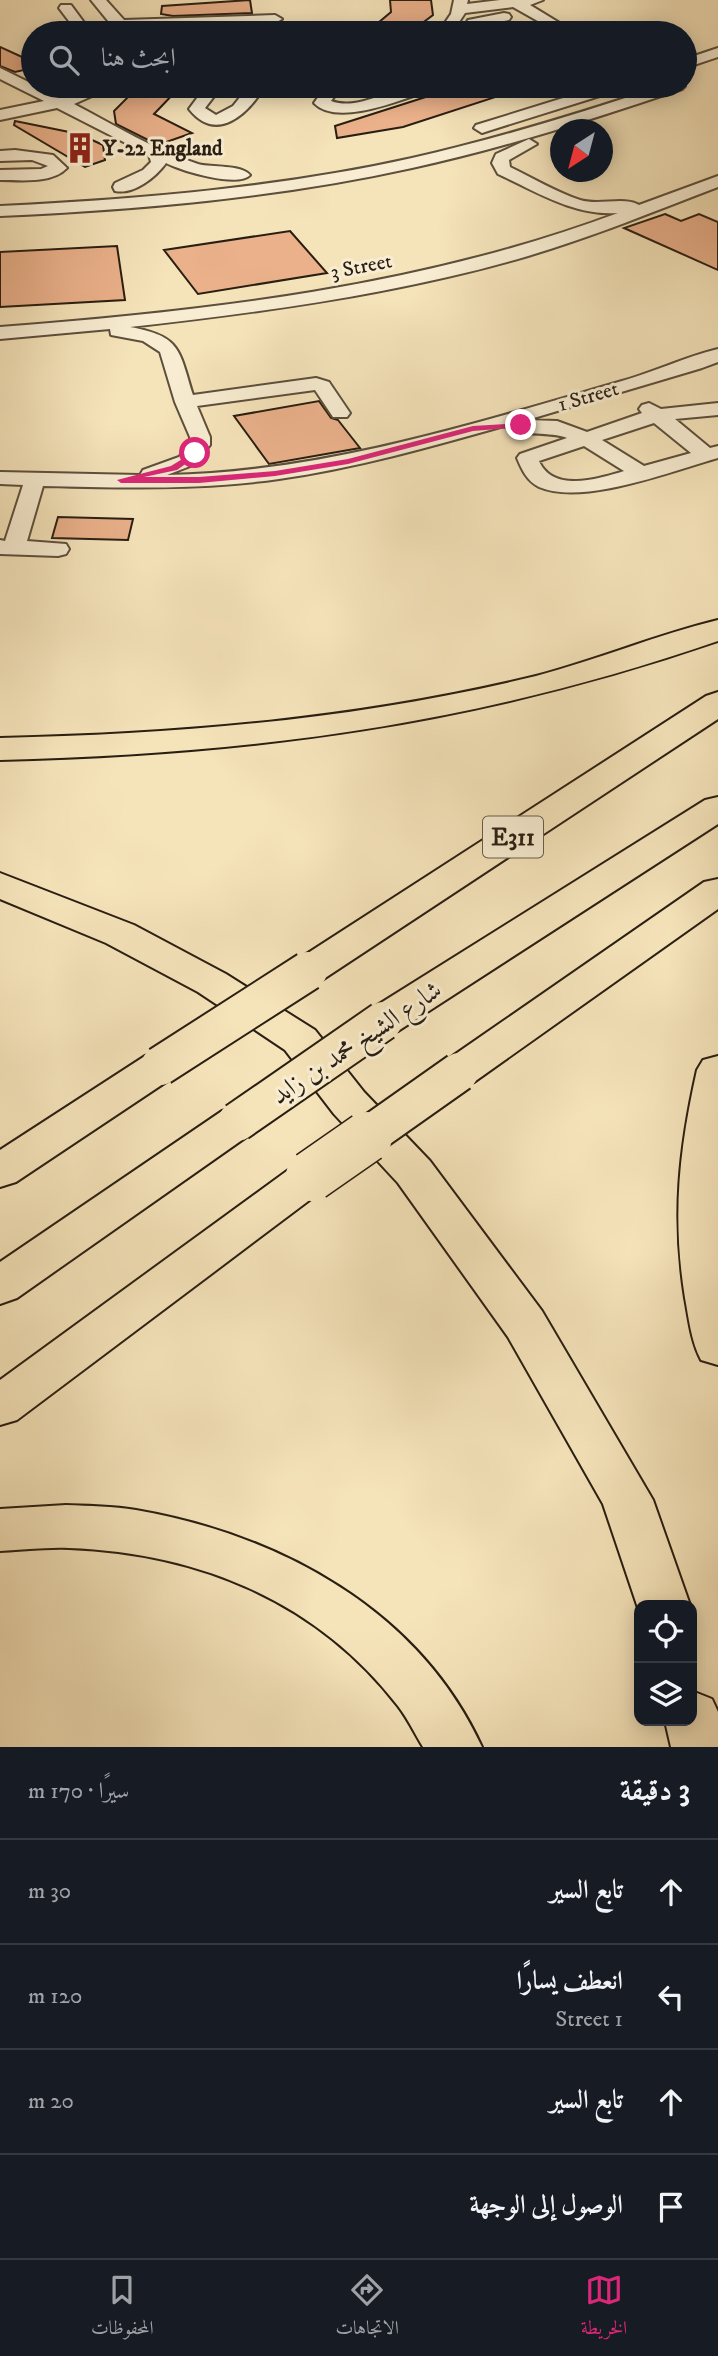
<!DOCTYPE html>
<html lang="ar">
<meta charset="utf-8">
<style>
:root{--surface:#171b24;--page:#20242c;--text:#f1f3f6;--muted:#9ea1a6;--line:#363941;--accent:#db2777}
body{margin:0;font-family:"IM FELL DW Pica",Amiri,serif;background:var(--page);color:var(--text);direction:rtl}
.controls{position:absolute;right:21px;bottom:21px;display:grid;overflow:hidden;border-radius:14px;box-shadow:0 4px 18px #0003}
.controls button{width:63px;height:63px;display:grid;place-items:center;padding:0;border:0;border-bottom:2px solid var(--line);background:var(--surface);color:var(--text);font:35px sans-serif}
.compass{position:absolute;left:550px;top:119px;width:63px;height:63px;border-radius:50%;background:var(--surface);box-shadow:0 4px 18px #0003;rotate:216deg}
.stop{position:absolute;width:21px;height:21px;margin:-16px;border:5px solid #db2777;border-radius:50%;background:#fff}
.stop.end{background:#db2777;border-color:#fff;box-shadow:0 2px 7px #0008}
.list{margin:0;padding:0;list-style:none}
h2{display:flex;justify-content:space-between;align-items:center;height:91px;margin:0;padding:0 28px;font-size:30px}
h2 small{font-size:23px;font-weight:400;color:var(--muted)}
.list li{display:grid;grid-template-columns:46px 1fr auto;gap:21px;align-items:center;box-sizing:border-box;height:105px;padding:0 28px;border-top:2px solid var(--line)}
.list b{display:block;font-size:26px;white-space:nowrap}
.list p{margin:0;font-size:23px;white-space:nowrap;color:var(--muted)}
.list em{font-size:23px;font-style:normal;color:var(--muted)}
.icon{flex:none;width:38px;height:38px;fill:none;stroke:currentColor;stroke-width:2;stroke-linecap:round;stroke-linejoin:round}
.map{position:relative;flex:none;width:718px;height:1747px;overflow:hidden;direction:ltr}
.search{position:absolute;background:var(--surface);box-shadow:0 4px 18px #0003;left:21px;right:21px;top:21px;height:77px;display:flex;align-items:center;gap:18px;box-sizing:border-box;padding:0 24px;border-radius:38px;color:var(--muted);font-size:26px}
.sheet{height:511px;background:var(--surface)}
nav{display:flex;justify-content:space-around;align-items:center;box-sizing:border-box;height:98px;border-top:2px solid var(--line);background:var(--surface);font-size:19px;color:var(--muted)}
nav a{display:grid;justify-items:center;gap:4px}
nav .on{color:var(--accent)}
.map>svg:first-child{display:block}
.building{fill:#eab18b;stroke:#291e12;stroke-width:2}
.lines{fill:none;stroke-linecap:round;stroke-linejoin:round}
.minor-casing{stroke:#5c4f3c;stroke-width:4}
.highway-casing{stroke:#291e12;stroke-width:4}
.minor{fill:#f8edd2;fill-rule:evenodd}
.highway{fill:#f5e3ba;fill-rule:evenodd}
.highway-bridge-far1-casing{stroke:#291e12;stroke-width:42;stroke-linecap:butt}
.highway-bridge-casing{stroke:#291e12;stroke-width:53;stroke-linecap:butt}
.highway-bridge-far1{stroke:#f5e3ba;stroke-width:38}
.highway-bridge{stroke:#f5e3ba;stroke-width:50}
.route{fill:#db2777}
.labels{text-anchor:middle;stroke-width:6;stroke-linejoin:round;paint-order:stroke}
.far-poi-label{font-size:21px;font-weight:bold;fill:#291e12;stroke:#f8edd2;text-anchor:start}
.far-street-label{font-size:21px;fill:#291e12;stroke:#f8edd2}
.shield{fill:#f8edd2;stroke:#675c4c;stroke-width:2}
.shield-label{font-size:24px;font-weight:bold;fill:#291e12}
.street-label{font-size:26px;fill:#291e12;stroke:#f8edd2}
</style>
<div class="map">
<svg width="718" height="1747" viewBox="0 0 718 1747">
<rect width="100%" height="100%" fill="#f5e3ba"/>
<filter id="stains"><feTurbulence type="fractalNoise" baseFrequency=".00286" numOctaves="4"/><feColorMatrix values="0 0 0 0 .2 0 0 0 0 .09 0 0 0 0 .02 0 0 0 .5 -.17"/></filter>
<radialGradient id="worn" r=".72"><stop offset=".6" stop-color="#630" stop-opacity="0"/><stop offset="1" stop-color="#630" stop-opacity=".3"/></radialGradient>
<!-- building -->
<g class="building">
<polygon points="250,0 252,13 173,16 161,14 162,6"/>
<polygon points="390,0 431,0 433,15 409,33 366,33 391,12"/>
<polygon points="254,26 255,33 173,33 180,29"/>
<polygon points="0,47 33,62 33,68 15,72 0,66"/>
<polygon points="139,86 178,89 154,114 192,133 158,145 116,124 114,111"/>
<polygon points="460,86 516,86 517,90 403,127 337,138 335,126"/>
<polygon points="15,121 79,134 103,145 105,160 85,167 14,125"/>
<polygon points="665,214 681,221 699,214 718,222 718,270 624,228"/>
<polygon points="290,231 327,273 198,294 164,250"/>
<polygon points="117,246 125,300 0,307 0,252"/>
<polygon points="319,401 331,418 338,420 360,448 269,464 234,416"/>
<polygon points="58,517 133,519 128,540 52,538"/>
</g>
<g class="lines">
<defs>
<g id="minor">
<polygon points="91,0 106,0 124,20 275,15 282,19 275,23 128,29 130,33 78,33 59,8 61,5 71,5 88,28 113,27"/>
<polygon points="454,0 468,0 467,4 500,0 543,0 530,5 576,33 559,33 513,7 465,13 452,33 438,33 451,14"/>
<polygon points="504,13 509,14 511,17 509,20 481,26 487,33 472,33 465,26 468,20"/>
<polygon points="718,48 718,57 685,68 685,59"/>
<path d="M0,68L61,98L91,86H111L108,89L74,104C114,125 155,150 198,164C213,168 240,164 250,175C237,188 182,171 166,163C156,177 134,195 115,191L113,187L115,183L143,170L151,162L149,155L57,108L0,120V110L44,101L0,79Z"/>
<path d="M206,86H222L205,108L216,115L233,106L249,86H265C248,114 217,144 189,109Z"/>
<path d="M326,86H342L331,101C358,111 387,89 414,86C421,85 430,86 437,86L434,89C405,98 338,128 314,103Z"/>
<polygon points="602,86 625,86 622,89 488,131 482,133 474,128 476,125"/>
<path d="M662,86H685L682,89C593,119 504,148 412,168C276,198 138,210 0,216V206C138,199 277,188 412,158C497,139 580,113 662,86Z"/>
<path d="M529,139L537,144L509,160L510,167C533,178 556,192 580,200C599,206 624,196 639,205L718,176V187C655,211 592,237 528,256C398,294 263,312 130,327C181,336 179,350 193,395L316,378L329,382L350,413L347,417H333L315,390L197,406L210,437V445L193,465L167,475C323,472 473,424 622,381C654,372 685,357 718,349V362L702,368L527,420L557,421L587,432L642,413L639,409L642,405L649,403L661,409L718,403V415L675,419L710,448L718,446V458C672,471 583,506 539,487C527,481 522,470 517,458L520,454L567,438C549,431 517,437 504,426C430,447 356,468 279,479C201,490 122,488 43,486L27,541L66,544L69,549L66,554L58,556L0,554V540L5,541L23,485L0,484V472L140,475L143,470L179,457L190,444V437L175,402L160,352L143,341L111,335L110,329L0,339V327C209,311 420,287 618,213C574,216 537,192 498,174L492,163L496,154ZM654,423L691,453L644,466L602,440ZM584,446L624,471C598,479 553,493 539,461Z"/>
<path d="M15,150L53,155L67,168C52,184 21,180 0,180V170L41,169L48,166L32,160L0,161V151Z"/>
</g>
<g id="highway">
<path d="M718,620V641C477,724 254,754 0,760V738C181,734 360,719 536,676C597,660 656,635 718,620Z"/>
<polygon points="718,692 718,719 322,980 308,984 294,980 288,971 294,962 706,696"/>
<polygon points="718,797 718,824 398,1031 383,1035 368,1031 362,1021 368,1011 705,800"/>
<polygon points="0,873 134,925 226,974 315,1030 364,1092 430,1161 542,1311 653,1500 690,1605 639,1605 639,1611 603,1504 508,1337 398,1183 334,1114 285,1050 198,992 106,943 0,899"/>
<polygon points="718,879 718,909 474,1082 459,1086 444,1082 438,1072 444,1062 704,882"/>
<polygon points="160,1052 175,1056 181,1066 175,1076 16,1182 0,1187 0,1150 145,1056"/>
<path d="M718,1056V1365L701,1360C691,1341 689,1319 685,1298C672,1217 679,1150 697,1070L703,1060Z"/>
<polygon points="237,1107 252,1111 259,1122 252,1133 17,1298 0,1304 0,1262 222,1111"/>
<polygon points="311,1160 327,1165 333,1176 327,1187 17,1420 0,1425 0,1380 295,1165"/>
<path d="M66,1505C89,1506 113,1506 136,1510C280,1535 419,1610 482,1747H423C415,1734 408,1719 398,1706C317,1601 199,1553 69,1548C46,1547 23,1550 0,1551V1509Z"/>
<polygon points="692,1691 712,1699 718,1712 718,1747 671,1747 665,1721 692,1721"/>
</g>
</defs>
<!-- minor casing -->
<use href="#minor" class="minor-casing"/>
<!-- highway casing -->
<use href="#highway" class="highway-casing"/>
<!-- minor -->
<use href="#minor" class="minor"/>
<!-- highway -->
<use href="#highway" class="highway"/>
<defs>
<g id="highway-bridge-far1">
<polyline points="160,1066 308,971"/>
<polyline points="237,1122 383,1021"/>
<polyline points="364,1139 459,1072"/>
</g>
<polyline id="highway-bridge" points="311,1176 367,1137"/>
</defs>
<!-- highway-bridge-far1 casing -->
<use href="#highway-bridge-far1" class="highway-bridge-far1-casing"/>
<!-- highway-bridge casing -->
<use href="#highway-bridge" class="highway-bridge-casing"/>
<!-- highway-bridge-far1 -->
<use href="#highway-bridge-far1" class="highway-bridge-far1"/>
<!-- highway-bridge -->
<use href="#highway-bridge" class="highway-bridge"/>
</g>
<!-- route -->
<polygon class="route" points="521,423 524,427 473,431 348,464 275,476 199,483 121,483 117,480 171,466 195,451 198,452 198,455 177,470 144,477 199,477 275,471 348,459 473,426"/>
<!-- icons -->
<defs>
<symbol id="building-bare" viewBox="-9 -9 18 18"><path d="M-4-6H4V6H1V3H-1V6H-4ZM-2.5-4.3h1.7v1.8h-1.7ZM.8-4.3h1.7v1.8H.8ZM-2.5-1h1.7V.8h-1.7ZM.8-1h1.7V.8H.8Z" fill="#8f2418" stroke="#f8edd2" stroke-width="2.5" paint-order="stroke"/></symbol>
</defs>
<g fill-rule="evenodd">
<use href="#building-bare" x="58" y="126" width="44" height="44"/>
</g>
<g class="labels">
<!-- far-poi labels -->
<g class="far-poi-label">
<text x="103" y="155">Y-22 England</text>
</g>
<!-- far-street labels -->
<g class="far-street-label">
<text transform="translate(361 266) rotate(-11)" y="7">3 Street</text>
<text transform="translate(588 396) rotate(-16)" y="7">1 Street</text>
</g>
<!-- shield labels -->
<rect class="shield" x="483" y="816.5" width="60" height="41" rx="5"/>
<g class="shield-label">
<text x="513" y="845">E311</text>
</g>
<!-- street labels -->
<g class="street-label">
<text transform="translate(356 1042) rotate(-34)" y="9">شارع الشيخ محمد بن زايد</text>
</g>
</g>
<rect width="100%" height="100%" filter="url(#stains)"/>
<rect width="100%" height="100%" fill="url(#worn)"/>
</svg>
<div class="controls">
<button><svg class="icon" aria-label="locate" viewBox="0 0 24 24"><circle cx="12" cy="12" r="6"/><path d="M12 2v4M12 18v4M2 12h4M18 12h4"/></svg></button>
<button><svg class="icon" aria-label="layers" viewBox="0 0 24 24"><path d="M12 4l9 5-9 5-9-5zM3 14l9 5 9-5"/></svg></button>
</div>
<svg class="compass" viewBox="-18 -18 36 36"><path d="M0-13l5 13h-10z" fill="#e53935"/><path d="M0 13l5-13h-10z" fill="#9ea1a6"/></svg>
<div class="stop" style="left:195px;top:453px"></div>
<div class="stop end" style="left:521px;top:425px"></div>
<div class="search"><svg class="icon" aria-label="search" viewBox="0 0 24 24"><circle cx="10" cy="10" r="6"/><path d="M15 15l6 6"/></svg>ابحث هنا</div>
</div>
<section class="sheet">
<h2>3 دقيقة<small>سيرًا · 170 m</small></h2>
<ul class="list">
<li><svg class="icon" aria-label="ahead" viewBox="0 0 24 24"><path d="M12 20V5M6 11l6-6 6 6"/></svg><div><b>تابع السير</b></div><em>30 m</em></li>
<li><svg class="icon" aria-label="left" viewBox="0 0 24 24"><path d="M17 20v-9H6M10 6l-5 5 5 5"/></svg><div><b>انعطف يسارًا</b><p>1 Street</p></div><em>120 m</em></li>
<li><svg class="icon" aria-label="ahead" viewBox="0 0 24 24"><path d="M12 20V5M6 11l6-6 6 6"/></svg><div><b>تابع السير</b></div><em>20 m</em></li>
<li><svg class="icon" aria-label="arrive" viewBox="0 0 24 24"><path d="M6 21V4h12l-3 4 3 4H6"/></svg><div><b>الوصول إلى الوجهة</b></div></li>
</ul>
</section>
<nav>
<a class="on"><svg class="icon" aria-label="map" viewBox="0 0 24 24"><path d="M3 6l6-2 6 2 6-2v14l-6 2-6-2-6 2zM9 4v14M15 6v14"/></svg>الخريطة</a>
<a><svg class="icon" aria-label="directions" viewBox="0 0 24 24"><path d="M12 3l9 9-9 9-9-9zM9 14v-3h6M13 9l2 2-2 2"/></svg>الاتجاهات</a>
<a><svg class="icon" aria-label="saved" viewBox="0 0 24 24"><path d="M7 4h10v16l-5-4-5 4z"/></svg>المحفوظات</a>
</nav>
